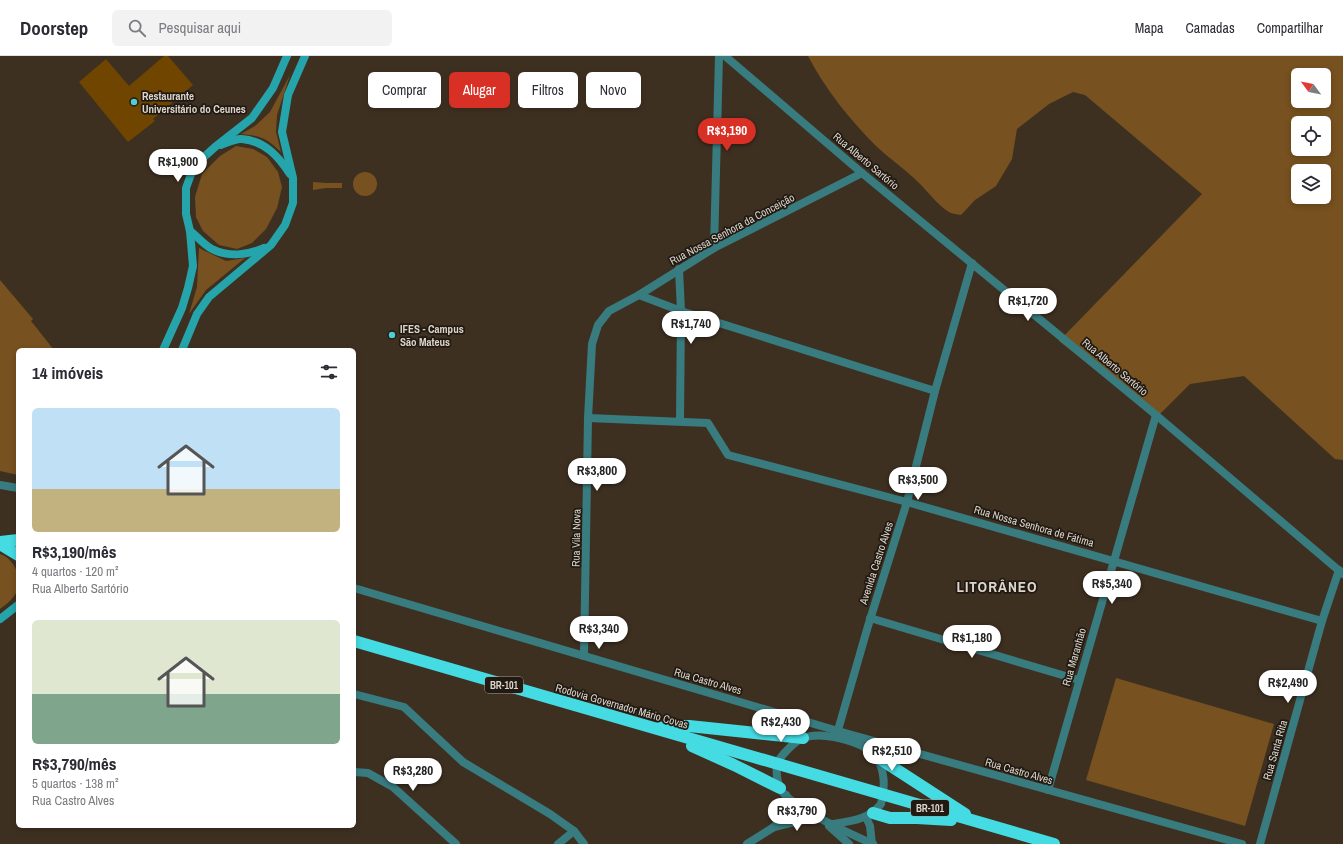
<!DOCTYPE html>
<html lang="pt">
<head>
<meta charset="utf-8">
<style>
	:root { --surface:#fff; --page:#f2f2f3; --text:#2b2b33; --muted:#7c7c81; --line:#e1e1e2; --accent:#d93025 }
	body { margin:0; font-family:"Archivo Narrow",sans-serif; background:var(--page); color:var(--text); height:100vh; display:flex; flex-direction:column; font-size:15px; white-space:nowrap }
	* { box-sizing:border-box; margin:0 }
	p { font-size:13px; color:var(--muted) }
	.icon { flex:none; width:22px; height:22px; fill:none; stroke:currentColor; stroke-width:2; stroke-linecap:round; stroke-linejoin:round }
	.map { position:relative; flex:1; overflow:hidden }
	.panel { position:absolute; left:16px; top:292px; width:340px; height:480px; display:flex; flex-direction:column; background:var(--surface); border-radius:6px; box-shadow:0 2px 6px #0003 }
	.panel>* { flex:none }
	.top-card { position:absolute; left:368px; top:16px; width:380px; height:36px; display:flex; gap:8px }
	.needle { width:26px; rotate:302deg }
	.controls { position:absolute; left:1291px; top:12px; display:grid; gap:8px }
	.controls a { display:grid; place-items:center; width:40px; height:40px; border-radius:6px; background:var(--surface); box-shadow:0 2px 6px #0003; font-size:20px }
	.price { position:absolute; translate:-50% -34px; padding:0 9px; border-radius:14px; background:#fff; color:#222; font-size:13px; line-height:26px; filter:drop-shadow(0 1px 2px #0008) }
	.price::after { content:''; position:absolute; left:50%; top:24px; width:12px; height:9px; margin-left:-6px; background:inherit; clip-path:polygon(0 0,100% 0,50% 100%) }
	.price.selected { background:var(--accent); color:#fff }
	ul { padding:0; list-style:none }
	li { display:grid; align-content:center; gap:8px; height:212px; padding:0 16px }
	li span { display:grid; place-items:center; height:124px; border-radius:6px; color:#555 }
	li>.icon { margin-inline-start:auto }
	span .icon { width:72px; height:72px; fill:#fffc; stroke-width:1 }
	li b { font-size:17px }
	h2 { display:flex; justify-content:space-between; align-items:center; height:48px; padding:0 16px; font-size:17px }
	.chip { padding:0 14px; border-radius:6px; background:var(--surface); box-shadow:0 2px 6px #0003; font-size:14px; line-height:36px }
	.chip.selected { background:var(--accent); color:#fff }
	header { display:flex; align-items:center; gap:24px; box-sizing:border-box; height:56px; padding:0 20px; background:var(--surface); border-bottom:1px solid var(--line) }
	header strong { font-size:19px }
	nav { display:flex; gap:22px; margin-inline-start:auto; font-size:14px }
	.search { width:280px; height:36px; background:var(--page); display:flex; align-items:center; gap:10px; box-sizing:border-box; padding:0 14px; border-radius:6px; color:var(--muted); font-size:15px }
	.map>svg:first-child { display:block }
</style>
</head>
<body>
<header>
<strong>Doorstep</strong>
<div class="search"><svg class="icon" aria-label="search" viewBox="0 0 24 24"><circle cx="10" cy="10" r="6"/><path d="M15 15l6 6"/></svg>Pesquisar aqui</div>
<nav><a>Mapa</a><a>Camadas</a><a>Compartilhar</a></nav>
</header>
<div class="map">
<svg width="1343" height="788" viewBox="0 0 1343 788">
	<rect width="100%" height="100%" fill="#3e3021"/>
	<g fill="#77511f" fill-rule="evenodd">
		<path d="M808 0H1343V404L1335 403 1244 320 1190 328 1156 362 1059 285 1202 138 1085 39 1073 36 1049 48 1017 73 1012 103 996 130 975 144 961 159C957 158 952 158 949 156 936 148 927 134 916 124 903 112 889 102 876 90 850 64 825 33 808 0ZM1298 19H1324V45H1298ZM1298 67H1324V93H1298ZM1298 115H1324V141H1298Z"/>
		<path d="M290 19 277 59 276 76 281 96C266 82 262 80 241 78L255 70 270 56Z"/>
		<path d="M236 90 253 93 267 101 278 116 282 131 277 152 266 173 252 187 237 193 219 189 203 175 196 161 195 141 202 118 220 100Z"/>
		<circle cx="365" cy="128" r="12"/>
		<path d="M313 126 326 127H342V132H326L313 134Z"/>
		<path d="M199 192 226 205 245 202 206 234 189 258 197 231Z"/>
		<path d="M0 224 33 263 31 265 54 294H18V419L0 415Z"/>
		<path d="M0 498C15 502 25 527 14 540 11 545 5 549 0 553Z"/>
		<path d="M1116 622 1274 668 1245 770 1086 724Z"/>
	</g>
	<path fill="#6f4500" d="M164 0H168L193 29 153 63 155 65 128 86 79 26 106 3 129 30Z"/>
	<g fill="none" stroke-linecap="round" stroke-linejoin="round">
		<g stroke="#387c80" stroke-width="8">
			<path d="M725 0 862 117 1156 359 1343 518"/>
			<path d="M714 192 719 0"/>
			<path d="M679 213 681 255 680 365"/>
			<path d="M639 239 681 255 935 335"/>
			<path d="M588 362 708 367 728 399 907 446 1322 565"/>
			<path d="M0 429 18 432"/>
			<path d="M354 532 838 675 1242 788"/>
			<path d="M870 562 1079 624"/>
			<path d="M584 600 588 362 592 288 598 269 609 255 639 239 714 192 862 117"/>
			<path d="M354 638 404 651 463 706 550 758 574 775 584 788"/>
			<path d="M836 681 868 570 907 446 935 335 972 207"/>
			<path d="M354 716 368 717 393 731 456 788"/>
			<path d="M1048 734 1156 359"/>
			<path d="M866 761 870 770 872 788"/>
			<path d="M833 768C852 765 868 764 881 748 885 733 886 712 874 699 861 684 820 675 803 682 795 685 780 700 777 708 776 714 777 726 780 732 789 751 853 779 873 788"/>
			<path d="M829 770 849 788"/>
			<path d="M774 771C784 760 788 755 786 739"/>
			<path d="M558 788 574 775"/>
			<path d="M747 788 774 771 815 761"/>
			<path d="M1260 788 1322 565 1339 514"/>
		</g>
		<g stroke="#25a5ab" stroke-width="8">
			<path d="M221 89C227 87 236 82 242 83 265 85 278 100 290 118"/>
			<path d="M190 175C197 180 204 189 212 193 230 202 247 199 264 192"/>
			<path d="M163 294 182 252 188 232 193 210 190 175 186 158V132L194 110 215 91 252 62 273 32 287 0"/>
			<path d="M182 294 197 258 209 241 271 189 285 169 293 147V122L282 76 288 39 305 0"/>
			<path d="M0 563 18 549"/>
		</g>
		<g stroke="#45dbe3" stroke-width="12">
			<path d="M0 486 18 484"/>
			<path d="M0 488 18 499"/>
			<path d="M354 585 1054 788"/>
			<path d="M659 672 674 670H689L803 682"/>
			<path d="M692 690 734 709 780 732"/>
			<path d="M874 699 965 758"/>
			<path d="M873 757 890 762H917L951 764"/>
		</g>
	</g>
	<g fill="#51ccd3" stroke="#201a13" stroke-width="1.5">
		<circle cx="134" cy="46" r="4"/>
		<circle cx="392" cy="279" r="4"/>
	</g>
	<g text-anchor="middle" stroke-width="3.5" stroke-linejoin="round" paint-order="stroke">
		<g fill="#201a13" stroke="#a49d94" stroke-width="1">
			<rect x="485" y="621" width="38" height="16" rx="3"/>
			<rect x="911" y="744" width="38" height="16" rx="3"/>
		</g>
		<g font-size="10" font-weight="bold" fill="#ddd5cb">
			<text x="504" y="633">BR-101</text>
			<text x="930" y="756">BR-101</text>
		</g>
		<g font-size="11" font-weight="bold" fill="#ddd5cb" stroke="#201a13" text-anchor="start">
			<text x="142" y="44">Restaurante<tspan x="142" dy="13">Universitário do Ceunes</tspan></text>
			<text x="400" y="277">IFES - Campus<tspan x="400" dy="13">São Mateus</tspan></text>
		</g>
		<g font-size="11" fill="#ddd5cb" stroke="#201a13">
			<text transform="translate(866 105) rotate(40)" y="4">Rua Alberto Sartório</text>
			<text transform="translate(732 173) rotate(-28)" y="4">Rua Nossa Senhora da Conceição</text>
			<text transform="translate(1115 311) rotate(40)" y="4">Rua Alberto Sartório</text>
			<text transform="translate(1034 470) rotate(16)" y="4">Rua Nossa Senhora de Fátima</text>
			<text transform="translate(576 482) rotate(-89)" y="4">Rua Vila Nova</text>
			<text transform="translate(876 507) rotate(-72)" y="4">Avenida Castro Alves</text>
			<text transform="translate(1074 601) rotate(-74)" y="4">Rua Maranhão</text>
			<text transform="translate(708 625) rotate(16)" y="4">Rua Castro Alves</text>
			<text transform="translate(622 650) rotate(16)" y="4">Rodovia Governador Mário Covas</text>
			<text transform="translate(1275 694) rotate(-74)" y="4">Rua Santa Rita</text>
			<text transform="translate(1019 715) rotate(16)" y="4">Rua Castro Alves</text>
		</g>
		<g font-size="15" font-weight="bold" letter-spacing="1" fill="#ddd5cb" stroke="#201a13">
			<text x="997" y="536">LITORÂNEO</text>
		</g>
	</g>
</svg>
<div class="controls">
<a><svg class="needle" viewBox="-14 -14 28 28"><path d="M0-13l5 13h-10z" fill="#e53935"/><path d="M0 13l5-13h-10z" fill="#7c7c81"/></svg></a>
<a><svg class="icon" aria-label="locate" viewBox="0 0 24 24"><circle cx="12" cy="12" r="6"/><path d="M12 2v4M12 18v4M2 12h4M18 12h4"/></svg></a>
<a><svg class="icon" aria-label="layers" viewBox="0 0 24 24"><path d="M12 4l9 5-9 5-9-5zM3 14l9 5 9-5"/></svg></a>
</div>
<b class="price selected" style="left:727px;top:96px">R$3,190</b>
<b class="price" style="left:178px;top:127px">R$1,900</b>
<b class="price" style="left:1028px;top:266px">R$1,720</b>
<b class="price" style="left:691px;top:289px">R$1,740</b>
<b class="price" style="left:597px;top:436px">R$3,800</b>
<b class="price" style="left:918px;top:445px">R$3,500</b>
<b class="price" style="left:1112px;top:549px">R$5,340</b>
<b class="price" style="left:599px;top:594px">R$3,340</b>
<b class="price" style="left:972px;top:603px">R$1,180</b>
<b class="price" style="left:1288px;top:648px">R$2,490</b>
<b class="price" style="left:781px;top:687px">R$2,430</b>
<b class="price" style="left:892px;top:716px">R$2,510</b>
<b class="price" style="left:413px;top:736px">R$3,280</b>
<b class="price" style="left:797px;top:776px">R$3,790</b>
<div class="top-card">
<a class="chip">Comprar</a>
<a class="chip selected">Alugar</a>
<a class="chip">Filtros</a>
<a class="chip">Novo</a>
</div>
<section class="panel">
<h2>14 imóveis<svg class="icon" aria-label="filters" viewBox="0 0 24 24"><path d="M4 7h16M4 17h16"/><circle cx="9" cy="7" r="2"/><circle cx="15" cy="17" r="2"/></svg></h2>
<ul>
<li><span style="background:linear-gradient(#bfe0f5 65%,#c2b280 0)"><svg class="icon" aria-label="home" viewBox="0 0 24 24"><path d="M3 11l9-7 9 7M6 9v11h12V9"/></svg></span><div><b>R$3,190/mês</b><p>4 quartos · 120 m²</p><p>Rua Alberto Sartório</p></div></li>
<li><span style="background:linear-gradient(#dfe7d0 60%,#7fa58c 0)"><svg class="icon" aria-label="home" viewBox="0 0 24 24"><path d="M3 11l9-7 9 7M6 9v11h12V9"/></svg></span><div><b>R$3,790/mês</b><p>5 quartos · 138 m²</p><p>Rua Castro Alves</p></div></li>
</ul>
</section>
</div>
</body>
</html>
